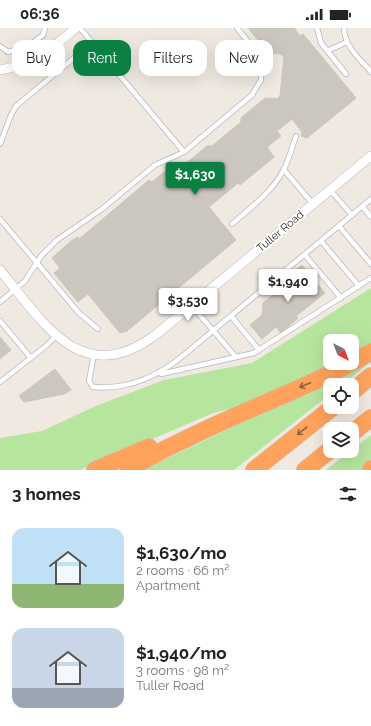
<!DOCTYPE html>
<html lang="en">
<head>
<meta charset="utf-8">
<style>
	:root { --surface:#fff; --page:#f6f6f6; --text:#222; --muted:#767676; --accent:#0b8043 }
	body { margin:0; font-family:Raleway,sans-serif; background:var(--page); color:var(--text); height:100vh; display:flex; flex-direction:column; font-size:15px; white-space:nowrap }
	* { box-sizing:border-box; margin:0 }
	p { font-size:13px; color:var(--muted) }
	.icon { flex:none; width:22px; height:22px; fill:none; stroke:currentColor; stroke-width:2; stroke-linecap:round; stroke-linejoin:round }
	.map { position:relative; height:442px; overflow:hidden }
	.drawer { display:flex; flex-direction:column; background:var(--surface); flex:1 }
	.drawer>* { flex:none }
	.banner { position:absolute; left:12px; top:12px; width:347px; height:36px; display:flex; gap:8px }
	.needle { width:26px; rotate:138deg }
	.fabs { position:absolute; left:323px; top:306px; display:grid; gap:8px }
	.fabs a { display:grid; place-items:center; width:36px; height:36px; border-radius:8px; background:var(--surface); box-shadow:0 4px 16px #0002; font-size:20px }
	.price { position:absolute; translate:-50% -34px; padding:0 9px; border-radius:4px; background:#fff; color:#222; font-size:13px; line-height:26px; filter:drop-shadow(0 1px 2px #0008) }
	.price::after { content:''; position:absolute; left:50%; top:24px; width:12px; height:9px; margin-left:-6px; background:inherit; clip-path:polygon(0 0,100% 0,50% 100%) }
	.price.active { background:var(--accent); color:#fff }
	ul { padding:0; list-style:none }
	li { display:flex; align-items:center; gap:12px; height:100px; padding:0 12px }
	li span { display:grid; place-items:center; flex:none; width:112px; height:80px; border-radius:12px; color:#555 }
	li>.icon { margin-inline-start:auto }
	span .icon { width:48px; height:48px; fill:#fffc; stroke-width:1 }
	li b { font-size:17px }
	h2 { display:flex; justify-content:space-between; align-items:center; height:48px; padding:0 12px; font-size:17px }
	.chip { padding:0 14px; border-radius:12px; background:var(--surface); box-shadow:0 4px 16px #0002; font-size:14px; line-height:36px }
	.chip.active { background:var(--accent); color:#fff }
	.status { display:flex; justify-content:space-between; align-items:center; height:28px; padding:0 20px; background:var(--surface); direction:ltr }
	.status svg { height:11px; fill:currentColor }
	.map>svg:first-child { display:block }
</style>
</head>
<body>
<div class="status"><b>06:36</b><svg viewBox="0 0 49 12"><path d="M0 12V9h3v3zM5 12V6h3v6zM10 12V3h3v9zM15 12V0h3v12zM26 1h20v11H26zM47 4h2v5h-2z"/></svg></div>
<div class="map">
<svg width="371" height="442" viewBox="0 0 371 442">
	<rect width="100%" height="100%" fill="#efe9e1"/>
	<g fill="#b6e59e">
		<path d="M371 260V316L352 327V313H330V335H336L241 378 213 385 80 442H0V410L42 403 96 378 164 352 252 335Z"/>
		<path d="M364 334 367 337 342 357H330V366L234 442H143L268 382Z"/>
		<path d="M371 407V433L363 442H326Z"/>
	</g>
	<g fill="#cbc7bf" stroke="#cbc5ba">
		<path d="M248 0H294L300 8 303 6 356 70 307 110 301 108 302 104 292 91 277 103 281 108 267 119 274 129 240 157 238 155 209 179 236 212 127 303 120 305 88 266 78 274 54 245 60 240 52 230 71 213 78 209 79 211 149 152 152 154 170 139 178 142 207 118H212L241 94V90L265 70 277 71 280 68 284 29 281 26 269 25Z"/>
		<path d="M302 237 325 265 296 288 298 290 281 305 276 299 262 311 250 297 262 287 263 275 281 260 278 257Z"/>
		<path d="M0 309 11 322 0 331Z"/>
		<path d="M55 341 71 362 64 366 24 374 19 368Z"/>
	</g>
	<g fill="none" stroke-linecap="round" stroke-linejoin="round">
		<g stroke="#b4b7c1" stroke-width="6">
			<g id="lane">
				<path d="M80 0 184 124"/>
				<path d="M317 0 321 15 346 46"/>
				<path d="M344 0C344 18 360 31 371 44"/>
				<path d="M29 17 37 29"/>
				<path d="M0 18 8 24 27 19 43 7 45 0"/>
				<path d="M327 23 347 14"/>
				<path d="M0 116 11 87 16 78 92 15"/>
				<path d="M284 142 313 176"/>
				<path d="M330 162 352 187"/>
				<path d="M363 179 371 189"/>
				<path d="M0 191 79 285 98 301"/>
				<path d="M232 196C250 180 272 164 283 143 289 132 292 119 296 108"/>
				<path d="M339 198 371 236"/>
				<path d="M321 213 359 258"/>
				<path d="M305 227 341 270"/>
				<path d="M0 274 25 253 41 228 57 212 102 181 155 137 184 124 252 67 261 52V34L256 23 237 0"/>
				<path d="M191 277 236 329"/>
				<path d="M231 288 259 322"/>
				<path d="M0 293 31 330"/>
				<path d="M94 326 89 353 93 359C128 362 159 348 185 326L371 171"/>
				<path d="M161 346 254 325 371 250"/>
				<path d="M0 354 46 318 56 308"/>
			</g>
		</g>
		<g stroke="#b4b7c1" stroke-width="10">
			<g id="street">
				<path d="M0 42C35 36 49 22 76 0"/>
				<path d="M0 242C44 296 83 363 158 305L371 128"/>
			</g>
		</g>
		<g stroke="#c9c9c9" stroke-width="18">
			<g id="highway">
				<path d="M352 364 371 348"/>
				<path d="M352 405 371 390"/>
				<path d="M95 442 149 419"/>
				<path d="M129 442C147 429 167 420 188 410 248 380 313 358 371 324"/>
				<path d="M254 442 333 379"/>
				<path d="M305 442 330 422"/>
				<path d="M371 442V441"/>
			</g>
		</g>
		<use href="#lane" stroke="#fff" stroke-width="4.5"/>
		<use href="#street" stroke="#fff" stroke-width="9"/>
		<use href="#highway" stroke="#ffa35c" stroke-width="17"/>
	</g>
	<defs><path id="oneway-shaft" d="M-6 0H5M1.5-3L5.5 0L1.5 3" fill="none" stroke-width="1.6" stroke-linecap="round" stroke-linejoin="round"/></defs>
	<g stroke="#8c6343">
		<use href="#oneway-shaft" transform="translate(305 357) rotate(157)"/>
		<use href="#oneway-shaft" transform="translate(302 403) rotate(141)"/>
	</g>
	<g text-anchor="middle" stroke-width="4" stroke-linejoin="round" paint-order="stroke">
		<g font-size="11" fill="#2e2e2e" stroke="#fff">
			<text transform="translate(280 203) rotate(-40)" y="4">Tuller Road</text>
		</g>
	</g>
</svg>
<div class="fabs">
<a><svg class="needle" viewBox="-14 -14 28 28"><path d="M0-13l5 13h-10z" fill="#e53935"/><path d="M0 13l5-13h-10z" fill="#767676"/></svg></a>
<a><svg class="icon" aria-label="locate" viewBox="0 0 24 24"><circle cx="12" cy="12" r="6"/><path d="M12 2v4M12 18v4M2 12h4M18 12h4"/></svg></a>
<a><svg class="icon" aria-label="layers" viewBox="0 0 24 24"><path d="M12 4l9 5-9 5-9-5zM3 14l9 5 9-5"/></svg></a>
</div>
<b class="price active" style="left:195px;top:168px">$1,630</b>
<b class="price" style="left:288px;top:275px">$1,940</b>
<b class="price" style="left:188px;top:294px">$3,530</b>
<div class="banner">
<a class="chip">Buy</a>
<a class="chip active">Rent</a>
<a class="chip">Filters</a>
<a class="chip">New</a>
</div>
</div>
<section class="drawer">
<h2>3 homes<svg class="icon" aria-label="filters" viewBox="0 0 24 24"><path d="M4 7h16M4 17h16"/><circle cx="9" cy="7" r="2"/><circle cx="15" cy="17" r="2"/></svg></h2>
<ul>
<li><span style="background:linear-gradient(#bfe0f5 70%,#8fb573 0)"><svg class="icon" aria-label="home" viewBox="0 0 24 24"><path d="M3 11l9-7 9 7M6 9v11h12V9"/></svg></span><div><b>$1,630/mo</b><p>2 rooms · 66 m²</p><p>Apartment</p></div></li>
<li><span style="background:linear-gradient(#c9d6e8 75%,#9aa5b1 0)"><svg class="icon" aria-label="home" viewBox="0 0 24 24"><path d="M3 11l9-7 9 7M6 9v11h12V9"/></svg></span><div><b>$1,940/mo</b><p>3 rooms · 98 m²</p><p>Tuller Road</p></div></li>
</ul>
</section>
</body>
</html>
